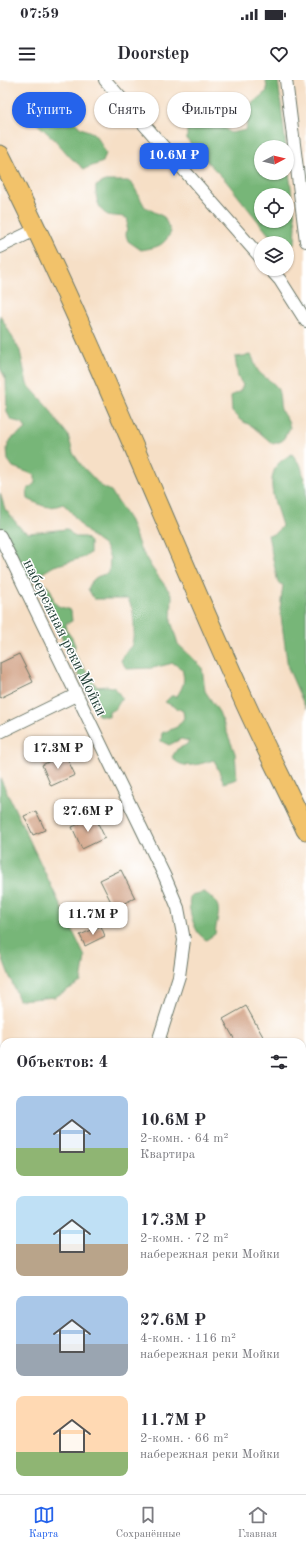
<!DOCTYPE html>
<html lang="ru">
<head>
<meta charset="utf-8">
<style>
	:root { --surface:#fff; --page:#f2f2f3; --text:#2b2b33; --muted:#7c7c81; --line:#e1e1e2; --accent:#2563eb }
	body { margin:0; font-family:"Old Standard TT",serif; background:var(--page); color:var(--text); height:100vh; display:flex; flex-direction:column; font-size:15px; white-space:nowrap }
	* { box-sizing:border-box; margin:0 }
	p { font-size:13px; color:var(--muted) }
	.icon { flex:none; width:22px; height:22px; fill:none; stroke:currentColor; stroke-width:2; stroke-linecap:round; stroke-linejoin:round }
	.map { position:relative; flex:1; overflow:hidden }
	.details { position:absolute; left:0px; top:958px; width:306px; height:456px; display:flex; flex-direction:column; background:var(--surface); border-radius:12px 12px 0 0; box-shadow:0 1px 3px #0004 }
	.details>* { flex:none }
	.guide { position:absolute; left:12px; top:12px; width:282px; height:36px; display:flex; gap:8px }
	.needle { width:26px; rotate:83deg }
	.controls { position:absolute; left:254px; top:60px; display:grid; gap:8px }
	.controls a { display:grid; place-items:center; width:40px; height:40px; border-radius:50%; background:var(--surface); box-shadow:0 1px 3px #0004; font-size:20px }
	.price { position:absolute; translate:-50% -34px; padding:0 9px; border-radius:8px; background:#fff; color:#222; font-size:13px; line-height:26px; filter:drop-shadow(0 1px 2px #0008) }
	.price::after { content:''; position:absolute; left:50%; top:24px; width:12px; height:9px; margin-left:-6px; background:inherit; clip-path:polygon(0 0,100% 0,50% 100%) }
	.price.selected { background:var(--accent); color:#fff }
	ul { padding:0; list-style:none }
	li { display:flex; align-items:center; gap:12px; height:100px; padding:0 16px }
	li span { display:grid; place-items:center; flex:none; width:112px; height:80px; border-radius:8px; color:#555 }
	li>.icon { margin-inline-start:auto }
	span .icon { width:48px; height:48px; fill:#fffc; stroke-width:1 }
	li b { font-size:17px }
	h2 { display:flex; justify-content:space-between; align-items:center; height:48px; padding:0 16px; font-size:17px }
	.pill { padding:0 14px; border-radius:18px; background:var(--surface); box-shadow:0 1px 3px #0004; font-size:14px; line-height:36px }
	.pill.selected { background:var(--accent); color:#fff }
	.status { display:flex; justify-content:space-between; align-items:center; height:28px; padding:0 20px; background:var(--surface); direction:ltr }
	.status svg { height:11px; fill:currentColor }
	header { display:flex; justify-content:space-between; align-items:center; height:52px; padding:0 16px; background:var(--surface); font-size:18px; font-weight:800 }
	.dock { display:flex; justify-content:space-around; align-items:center; height:56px; border-top:1px solid var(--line); background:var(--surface); font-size:11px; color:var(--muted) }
	.dock a { display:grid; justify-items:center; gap:2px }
	.dock .selected { color:var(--accent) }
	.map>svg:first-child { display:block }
</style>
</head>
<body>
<div class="status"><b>07:59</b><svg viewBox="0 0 49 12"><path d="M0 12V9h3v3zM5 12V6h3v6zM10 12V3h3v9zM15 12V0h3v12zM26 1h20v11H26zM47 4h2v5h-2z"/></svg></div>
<header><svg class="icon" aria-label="menu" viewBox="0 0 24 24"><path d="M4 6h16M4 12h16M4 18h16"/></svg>Doorstep<svg class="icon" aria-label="heart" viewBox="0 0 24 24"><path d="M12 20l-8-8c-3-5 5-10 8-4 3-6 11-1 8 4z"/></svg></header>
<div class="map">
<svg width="306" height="1414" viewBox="0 0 306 1414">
	<rect width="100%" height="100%" fill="#fff"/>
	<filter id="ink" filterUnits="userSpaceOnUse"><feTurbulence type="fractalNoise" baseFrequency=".025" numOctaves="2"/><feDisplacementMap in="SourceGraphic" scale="8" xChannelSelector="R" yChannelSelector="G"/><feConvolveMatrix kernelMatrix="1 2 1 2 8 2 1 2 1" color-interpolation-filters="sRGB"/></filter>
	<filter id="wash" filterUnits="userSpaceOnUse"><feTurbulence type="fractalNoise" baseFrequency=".012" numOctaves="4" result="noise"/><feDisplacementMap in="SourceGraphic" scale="16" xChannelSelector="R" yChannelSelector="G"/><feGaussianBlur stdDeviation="0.9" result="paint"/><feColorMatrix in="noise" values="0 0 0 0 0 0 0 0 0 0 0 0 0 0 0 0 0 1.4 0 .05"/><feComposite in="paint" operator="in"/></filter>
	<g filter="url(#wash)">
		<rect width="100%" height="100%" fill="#f6dfc6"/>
		<g fill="#77b678" stroke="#4b7a56" fill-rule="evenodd">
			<path d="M266 0H278L286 67H261V93H287V77L296 146 295 164 287 165V163H281L269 155 226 101 195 69 187 59V49L197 39 208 31 230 53 246 50 250 25 267 11ZM261 115H287V141H261Z"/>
			<path d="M27 12 44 17 63 38 71 39 81 48 93 53 99 60 106 73 103 82 84 89 71 78 55 60 22 30 21 22Z"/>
			<path d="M105 101H128L133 105 145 127 164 137 171 152C163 167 157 167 141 170L128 161 126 155 128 139C121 135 115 137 108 135 98 131 95 115 96 106Z"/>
			<path d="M0 235 20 271 27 304 49 328 57 341 68 355 73 373 82 386 101 406 111 411 130 441 140 468 152 488 172 515 171 541 178 564 202 587 205 611 219 632 235 673 237 699 224 703 214 680C199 684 182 691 172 677L177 669 186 665 189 661 181 659 169 665 161 661 162 653 177 647 184 638 183 631 165 622 171 616H177C184 606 185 600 182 589L173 583 153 588 127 589 121 581 125 573 132 565 134 552V542L132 528 128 519H94L88 509C94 496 96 497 109 493L110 478 105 466C96 461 87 452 80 444 74 437 72 431 63 424 47 430 43 426 28 419L27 410 35 403V395L13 387 8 380 7 368 11 359 26 349 23 343 11 340 7 332 6 299 1 290 0 284Z"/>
			<path d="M251 275C254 279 254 284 257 289 261 296 269 299 275 305 282 313 278 323 282 332 286 339 288 339 290 348L282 361 273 364 252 346 240 340 232 332 231 316 240 311 243 305 238 297 235 277Z"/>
			<path d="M292 374 301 386 306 407V629L288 588 280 529 283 505 278 503 268 455 274 454 282 446C277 427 265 404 277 385 281 380 287 377 292 374Z"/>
			<path d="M0 413 5 429 22 450 29 453 67 449 75 457H85L90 462V473L85 477 54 486 34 498 24 497 0 447Z"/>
			<path d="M45 504C56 513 50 517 56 524 59 528 66 527 71 531L72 541 66 544V550L72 558 75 565 74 573 97 607 107 606 115 608 122 618 116 628 109 632V637L98 635C81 601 65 566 50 531 46 523 39 515 40 506Z"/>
			<path d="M0 698 85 877 81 902 55 917 19 920 0 872Z"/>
			<path d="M204 812C226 826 217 834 215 854L206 860C204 858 201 856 199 854 193 846 186 823 191 815Z"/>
			<path d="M4 1165V1256L0 1252V1167Z"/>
			<path d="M4 1302V1410H185L181 1414H0V1303Z"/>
		</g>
		<path fill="#6daee1" stroke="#46768a" d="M306 1016V1060L302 1065V1023Z"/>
		<g id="blocks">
			<g fill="#cf9c7e">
				<path d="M19 574 33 602 0 618V583Z"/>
				<path d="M65 674 75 695 51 706 42 685Z"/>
				<path d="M36 731 45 750 33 755 24 736Z"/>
				<path d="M95 737 105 758 82 769 72 747Z"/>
				<path d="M121 790 135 818 114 828 100 800Z"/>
				<path d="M101 846 105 856 85 866 80 855Z"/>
				<path d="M246 926 266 962H236L223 939Z"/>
			</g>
		</g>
	</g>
	<g filter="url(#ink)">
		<use href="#blocks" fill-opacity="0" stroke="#6a7667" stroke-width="1"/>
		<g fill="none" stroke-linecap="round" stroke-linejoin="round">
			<g stroke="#6a7667" stroke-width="14">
				<g id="street">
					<path d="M105 0 261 178"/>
					<path d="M286 0 306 161"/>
					<path d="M0 167 37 149"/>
					<path d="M270 189 280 200 306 241"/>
					<path d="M0 456 165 797 178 828 184 860 179 896 158 962"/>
					<path d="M0 652 76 615"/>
					<path d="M0 1145 4 1143"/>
				</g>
			</g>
			<g stroke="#6a7667" stroke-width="21">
				<path id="primary" d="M0 75C89 251 161 436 242 616 262 661 285 705 306 750"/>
			</g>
			<use href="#street" stroke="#fff" stroke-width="12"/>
			<use href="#primary" stroke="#f2c26a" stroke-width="19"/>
		</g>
	</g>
	<g text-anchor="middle" stroke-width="3" stroke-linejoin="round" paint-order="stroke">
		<g font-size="16" fill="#1f3d34" stroke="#fff">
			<text transform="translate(66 557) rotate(64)" y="6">набережная реки Мойки</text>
		</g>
	</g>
</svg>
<div class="controls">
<a><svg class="needle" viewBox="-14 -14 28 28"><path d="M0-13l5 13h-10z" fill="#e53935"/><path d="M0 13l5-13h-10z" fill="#7c7c81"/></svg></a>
<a><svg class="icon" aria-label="locate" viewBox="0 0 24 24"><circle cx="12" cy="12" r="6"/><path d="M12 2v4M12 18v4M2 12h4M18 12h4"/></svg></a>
<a><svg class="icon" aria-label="layers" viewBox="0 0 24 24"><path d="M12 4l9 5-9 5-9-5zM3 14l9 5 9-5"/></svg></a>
</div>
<b class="price selected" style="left:174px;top:97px">10.6M ₽</b>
<b class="price" style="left:58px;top:690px">17.3M ₽</b>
<b class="price" style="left:88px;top:753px">27.6M ₽</b>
<b class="price" style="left:93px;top:856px">11.7M ₽</b>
<div class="guide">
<a class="pill selected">Купить</a>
<a class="pill">Снять</a>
<a class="pill">Фильтры</a>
</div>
<section class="details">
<h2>Объектов: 4<svg class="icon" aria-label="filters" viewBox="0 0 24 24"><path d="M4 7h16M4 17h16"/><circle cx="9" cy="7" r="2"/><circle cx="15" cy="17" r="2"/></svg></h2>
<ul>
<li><span style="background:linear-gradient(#a9c7e8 65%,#8fb573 0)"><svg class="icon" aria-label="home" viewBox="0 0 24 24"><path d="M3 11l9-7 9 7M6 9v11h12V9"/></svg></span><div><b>10.6M ₽</b><p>2-комн. · 64 m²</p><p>Квартира</p></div></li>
<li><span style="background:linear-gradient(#bfe0f5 60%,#b9a48a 0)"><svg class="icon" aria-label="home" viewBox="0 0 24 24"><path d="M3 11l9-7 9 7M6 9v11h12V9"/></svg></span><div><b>17.3M ₽</b><p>2-комн. · 72 m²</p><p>набережная реки Мойки</p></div></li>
<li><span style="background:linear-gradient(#a9c7e8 60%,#9aa5b1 0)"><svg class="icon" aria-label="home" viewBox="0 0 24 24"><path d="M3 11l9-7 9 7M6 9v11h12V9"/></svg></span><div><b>27.6M ₽</b><p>4-комн. · 116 m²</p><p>набережная реки Мойки</p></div></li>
<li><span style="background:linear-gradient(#ffd9b3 70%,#8fb573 0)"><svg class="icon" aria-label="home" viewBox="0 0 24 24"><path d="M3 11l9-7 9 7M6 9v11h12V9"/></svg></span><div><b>11.7M ₽</b><p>2-комн. · 66 m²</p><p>набережная реки Мойки</p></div></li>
</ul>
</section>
</div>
<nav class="dock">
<a class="selected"><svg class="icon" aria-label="map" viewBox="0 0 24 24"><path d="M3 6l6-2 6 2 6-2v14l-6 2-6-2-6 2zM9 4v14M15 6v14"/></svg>Карта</a>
<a><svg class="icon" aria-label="saved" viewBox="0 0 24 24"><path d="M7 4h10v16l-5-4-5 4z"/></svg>Сохранённые</a>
<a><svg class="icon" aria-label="home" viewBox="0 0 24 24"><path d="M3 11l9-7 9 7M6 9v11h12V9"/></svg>Главная</a>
</nav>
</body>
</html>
